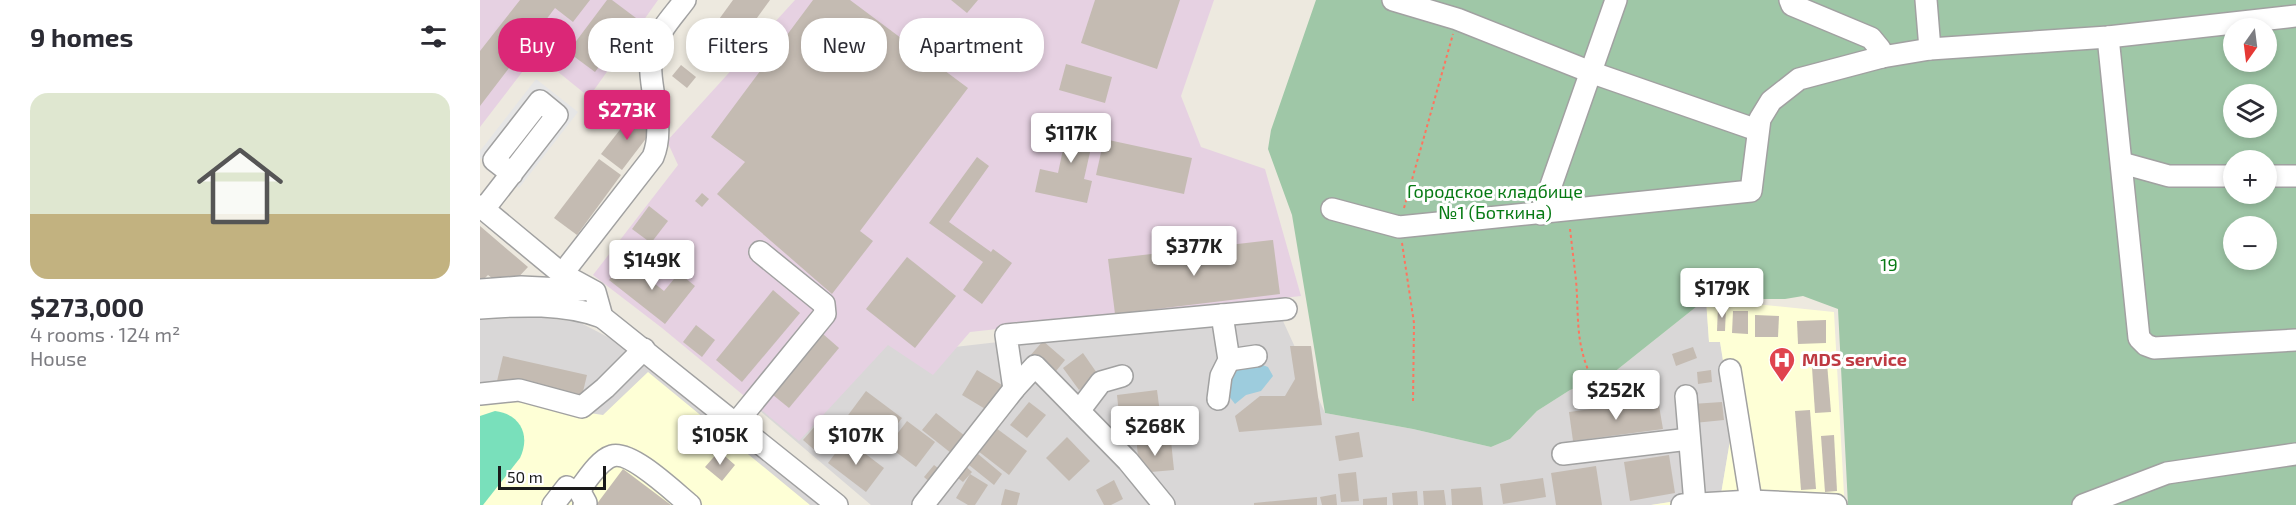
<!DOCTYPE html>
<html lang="en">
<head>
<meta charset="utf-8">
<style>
	:root { --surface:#fff; --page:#f2f2f3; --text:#2b2b33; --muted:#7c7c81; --accent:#db2777 }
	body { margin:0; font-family:"Exo 2",sans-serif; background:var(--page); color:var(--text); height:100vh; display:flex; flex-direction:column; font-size:22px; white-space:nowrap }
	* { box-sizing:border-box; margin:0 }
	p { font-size:20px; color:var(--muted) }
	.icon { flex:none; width:33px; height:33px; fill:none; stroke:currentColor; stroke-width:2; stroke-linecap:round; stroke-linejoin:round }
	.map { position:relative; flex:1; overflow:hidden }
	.panel { display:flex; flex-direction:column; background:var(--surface); width:480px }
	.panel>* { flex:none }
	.banner { position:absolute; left:18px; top:18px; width:570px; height:54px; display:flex; gap:12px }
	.needle { width:39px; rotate:194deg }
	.buttons { position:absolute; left:1743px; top:18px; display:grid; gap:12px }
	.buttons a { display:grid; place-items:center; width:54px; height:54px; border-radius:50%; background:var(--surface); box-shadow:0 3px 9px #0003; font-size:30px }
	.scale { position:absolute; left:18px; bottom:15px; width:108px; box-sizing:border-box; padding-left:6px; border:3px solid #1a1a1a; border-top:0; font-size:16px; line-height:21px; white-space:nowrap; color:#1a1a1a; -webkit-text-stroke:4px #fff; paint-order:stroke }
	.price { position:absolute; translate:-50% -51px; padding:0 14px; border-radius:6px; background:#fff; color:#222; font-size:20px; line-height:39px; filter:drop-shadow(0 2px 3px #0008) }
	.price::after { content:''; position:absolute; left:50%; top:36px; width:18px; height:14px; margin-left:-9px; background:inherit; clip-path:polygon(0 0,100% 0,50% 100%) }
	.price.on { background:var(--accent); color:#fff }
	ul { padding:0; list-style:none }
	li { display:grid; align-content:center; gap:12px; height:318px; padding:0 30px }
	li span { display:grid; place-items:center; height:186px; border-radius:18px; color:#555 }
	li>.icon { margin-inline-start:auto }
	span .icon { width:108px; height:108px; fill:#fffc; stroke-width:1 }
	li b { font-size:26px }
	h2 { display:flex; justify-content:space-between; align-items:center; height:72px; padding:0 30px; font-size:26px }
	.pill { padding:0 21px; border-radius:24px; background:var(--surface); box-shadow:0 3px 9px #0003; font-size:21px; line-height:54px }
	.pill.on { background:var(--accent); color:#fff }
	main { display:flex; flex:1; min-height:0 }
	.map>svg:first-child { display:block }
</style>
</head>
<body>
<main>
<section class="panel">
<h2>9 homes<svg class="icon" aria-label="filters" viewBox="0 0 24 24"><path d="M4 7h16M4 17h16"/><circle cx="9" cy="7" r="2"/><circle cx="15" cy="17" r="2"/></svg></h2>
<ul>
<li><span style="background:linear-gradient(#dfe7d0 65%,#c2b280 0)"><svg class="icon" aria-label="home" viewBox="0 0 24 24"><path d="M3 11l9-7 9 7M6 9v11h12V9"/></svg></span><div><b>$273,000</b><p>4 rooms · 124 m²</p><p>House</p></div></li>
</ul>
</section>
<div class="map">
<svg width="1816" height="505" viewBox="0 0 1816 505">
	<rect width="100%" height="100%" fill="#ede9df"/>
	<g fill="#d9d7d7">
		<path d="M1226 299 1229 342 1240 341 1253 423 1241 494 1171 505H391L279 410 363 307 431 352 798 310 845 413 933 429 1011 447 1030 439 1057 411 1090 390 1128 377Z"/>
		<path d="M56 317 99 322 168 358 343 505H0V320Z"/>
	</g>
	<g fill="#e6d1e2">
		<path d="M0 0H178L109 97 56 54 0 127Z"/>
		<path d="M315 0H734L701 96 721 147 785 169 821 296 490 332 453 375 408 345 319 441 182 328 113 275 198 165 187 141Z"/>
	</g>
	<g fill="#feffd6">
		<path d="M1226 299 1354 312 1364 495 1362 505H1171L1241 494 1253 423 1240 342H1229Z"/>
		<path d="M168 372 330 505H0V405L9 398 123 415Z"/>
	</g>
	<path fill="#9fc7a7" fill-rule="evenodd" d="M836 0H1816V505H1368L1358 309 1323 296 1305 299H1226L1128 377 1090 390 1057 411 1030 439 1011 447 933 429 845 413 812 215 788 149 791 130ZM1754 28H1786V62H1754ZM1754 94H1786V128H1754ZM1754 160H1786V194H1754ZM1754 226H1786V260H1754Z"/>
	<path fill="#79e0bb" d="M15 411C40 414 51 435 40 458L3 505H0V416Z"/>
	<path fill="#e6e6e6" d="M56 79 98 112 39 188 0 158V151Z"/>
	<path fill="#9dccdd" d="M777 363 788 367 793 376 781 391 766 395 755 404 748 395V375L760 365Z"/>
	<g fill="#c4bbb2">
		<path d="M40 0H110L93 22 75 8 0 106V51Z"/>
		<path d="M127 0H132L156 18 115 72 88 52Z"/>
		<path d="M253 0H290L261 40 237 22Z"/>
		<path d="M333 0H370L488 88 380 231 393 241 352 294 237 194 265 162 231 137Z"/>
		<path d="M471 0H498L487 13Z"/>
		<path d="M615 0H700L677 69 601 43Z"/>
		<path d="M225 30 244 45 231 60 213 45Z"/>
		<path d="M586 64 632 77 625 103 579 90Z"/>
		<path d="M201 65 216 77 207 88 192 76Z"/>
		<path d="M153 113 174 128 142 170 121 154Z"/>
		<path d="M590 116 617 121 604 179 612 181 607 203 555 192 560 169 578 173Z"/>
		<path d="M624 139 712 158 704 194 616 175Z"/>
		<path d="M497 157 509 166 469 222 511 252 513 249 532 263 502 304 483 290 503 262 449 223Z"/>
		<path d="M119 159 141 175 97 235 74 218Z"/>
		<path d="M222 193 229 199 222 207 215 201Z"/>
		<path d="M169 206 188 221 171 243 152 229Z"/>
		<path d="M0 226 48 267 31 285 21 277 17 282 8 275 0 283Z"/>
		<path d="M793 240 800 294 635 314 628 259Z"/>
		<path d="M427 257 476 296 435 348 386 309Z"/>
		<path d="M145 260 184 291 199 273 215 286 185 324 129 280Z"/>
		<path d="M293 290 320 313 262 382 236 360Z"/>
		<path d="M1238 307H1246L1245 331H1237Z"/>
		<path d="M1253 311H1268V334L1252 333Z"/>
		<path d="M1275 315 1299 316 1298 337H1275Z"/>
		<path d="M1346 320V343L1318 344 1317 321Z"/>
		<path d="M216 325 235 340 222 357 203 342Z"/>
		<path d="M343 334 359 348 309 408 293 395Z"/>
		<path d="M563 341 585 360 572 376 549 357Z"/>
		<path d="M810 346H831L842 425 759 432 755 416 780 396H805L815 379Z"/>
		<path d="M1213 347 1217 358 1196 366 1192 354Z"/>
		<path d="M1346 351 1351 412 1335 413 1331 352Z"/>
		<path d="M603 353 619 376 599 390 583 368Z"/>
		<path d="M23 356 107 375 101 400 17 381Z"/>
		<path d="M497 370 522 385 507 410 482 395Z"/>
		<path d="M1231 370 1232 382 1218 384 1217 372Z"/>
		<path d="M677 390 682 428 641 433 637 395Z"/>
		<path d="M386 391 422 418 395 453 360 426Z"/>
		<path d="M1178 400 1183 429 1093 441 1089 412Z"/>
		<path d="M549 402 566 415 547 438 530 425Z"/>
		<path d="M1242 402 1244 420 1214 423 1212 404Z"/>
		<path d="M1330 410 1336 489 1321 490 1315 411Z"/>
		<path d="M456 413 485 436 471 453 442 430Z"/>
		<path d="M344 416 359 428 338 453 323 440Z"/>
		<path d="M427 421 455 442 436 467 408 446Z"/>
		<path d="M516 428 547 451 529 475 498 451Z"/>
		<path d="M879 432 883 457 859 461 855 436Z"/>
		<path d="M1354 435 1357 491 1345 492 1341 436Z"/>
		<path d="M587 437 610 461 589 481 566 458Z"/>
		<path d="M366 439 404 468 386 492 348 463Z"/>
		<path d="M691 441 694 470 659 473 657 445Z"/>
		<path d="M239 451 255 465 242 481 225 467Z"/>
		<path d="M498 454 522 474 514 485 489 465Z"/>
		<path d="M1189 455 1195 493 1150 501 1144 462Z"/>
		<path d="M482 463 492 472 483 482 473 474Z"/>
		<path d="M454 465 463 472 453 485 444 477Z"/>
		<path d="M1116 466 1122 505H1076L1071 473Z"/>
		<path d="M143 469 191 505H116Z"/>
		<path d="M876 472 879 501 861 502 858 474Z"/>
		<path d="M490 474 508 485 495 505H488L476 498Z"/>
		<path d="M1063 478 1066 497 1023 504 1020 484Z"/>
		<path d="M634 480 643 499 631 505H624L616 490Z"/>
		<path d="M1001 487 1003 505H972L971 489Z"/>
		<path d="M525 489 540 493 537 505H521Z"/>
		<path d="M964 490 966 505H944L943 491Z"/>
		<path d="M937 491 938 505H913L912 493Z"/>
		<path d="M856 494 857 505H842L840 497Z"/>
		<path d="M837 497V505H774V503Z"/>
		<path d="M907 497V505H883V499Z"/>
	</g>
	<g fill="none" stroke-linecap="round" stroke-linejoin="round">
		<g stroke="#a1a1a1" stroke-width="24">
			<g id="minor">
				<path d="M913 0 977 19 1113 73 1277 130"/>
				<path d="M1310 0 1312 5 1391 38 1400 49 1402 57"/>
				<path d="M1446 0 1450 49"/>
				<path d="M1628 37 1659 338 1666 345 1674 348 1816 340"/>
				<path d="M1642 163 1689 176H1754"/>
				<path d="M1786 176H1816"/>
				<path d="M0 206 82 274 115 292 122 317 357 505"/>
				<path d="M4 209 77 115 60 101 14 160 32 174"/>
				<path d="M852 209 919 227 1271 191 1280 119 1291 101 1319 79 1402 57 1450 49 1628 37 1816 16"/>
				<path d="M1061 214 1136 0"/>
				<path d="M82 274 173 157C188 121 162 80 174 46 180 29 194 15 205 0"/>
				<path d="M0 290 41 287 103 290"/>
				<path d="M0 308C41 305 83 303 122 317"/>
				<path d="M749 360 776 356"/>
				<path d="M1250 370 1271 501"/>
				<path d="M534 389 526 335 806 309"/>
				<path d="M0 394 39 390 102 407 125 388 164 349"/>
				<path d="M1206 396 1215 504"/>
				<path d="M738 399 741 376 749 360 742 315"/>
				<path d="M599 411 621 382 642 376"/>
				<path d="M261 417 345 314 344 304 280 252"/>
				<path d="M1083 454 1209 439"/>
				<path d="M73 505 87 487"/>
				<path d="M104 505 106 503 99 490C107 480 119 460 132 456 151 450 195 493 210 505"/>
				<path d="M443 505 534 389 555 366 648 461 684 505"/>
				<path d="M1202 505 1271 501 1356 505"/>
				<path d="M1603 505 1687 473 1816 454"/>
			</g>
		</g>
		<g stroke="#ff745e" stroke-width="2" stroke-dasharray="3 3" stroke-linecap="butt">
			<path d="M924 208 973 34"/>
			<path d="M1090 229C1092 246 1094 263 1096 280 1099 318 1095 341 1111 377"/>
			<path d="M922 243 934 323 933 403"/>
		</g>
		<use href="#minor" stroke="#fff" stroke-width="21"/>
	</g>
	<defs>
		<g id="hospital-pin" transform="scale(1.35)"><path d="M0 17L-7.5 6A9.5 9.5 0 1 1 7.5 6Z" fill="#e0444e" stroke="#fff"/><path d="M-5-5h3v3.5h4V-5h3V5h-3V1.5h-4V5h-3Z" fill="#fff"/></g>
	</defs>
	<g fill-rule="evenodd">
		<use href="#hospital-pin" x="1302" y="360"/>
	</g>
	<g text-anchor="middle" stroke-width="6" stroke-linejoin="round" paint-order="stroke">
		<g font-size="18" fill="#077a14" stroke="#fff">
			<text x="1015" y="198">Городское кладбище<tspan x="1015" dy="21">№1 (Боткина)</tspan></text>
			<text x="1409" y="271">19</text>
		</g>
		<g font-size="18" font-weight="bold" fill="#be3a42" stroke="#fff" text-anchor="start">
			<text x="1322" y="366">MDS service</text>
		</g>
	</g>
</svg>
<div class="buttons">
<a><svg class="needle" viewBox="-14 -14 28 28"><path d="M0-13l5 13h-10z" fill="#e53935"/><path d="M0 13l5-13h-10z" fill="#7c7c81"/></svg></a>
<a><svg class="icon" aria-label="layers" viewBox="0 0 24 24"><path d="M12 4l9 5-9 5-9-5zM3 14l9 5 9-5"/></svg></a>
<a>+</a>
<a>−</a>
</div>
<div class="scale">50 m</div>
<b class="price on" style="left:147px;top:141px">$273K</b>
<b class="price" style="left:591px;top:164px">$117K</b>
<b class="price" style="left:714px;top:277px">$377K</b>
<b class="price" style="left:172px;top:291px">$149K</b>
<b class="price" style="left:1242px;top:319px">$179K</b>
<b class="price" style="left:1136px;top:421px">$252K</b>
<b class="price" style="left:675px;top:457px">$268K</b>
<b class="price" style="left:240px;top:466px">$105K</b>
<b class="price" style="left:376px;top:466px">$107K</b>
<div class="banner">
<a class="pill on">Buy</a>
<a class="pill">Rent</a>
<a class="pill">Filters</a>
<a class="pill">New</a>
<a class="pill">Apartment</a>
</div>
</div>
</main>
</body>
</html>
